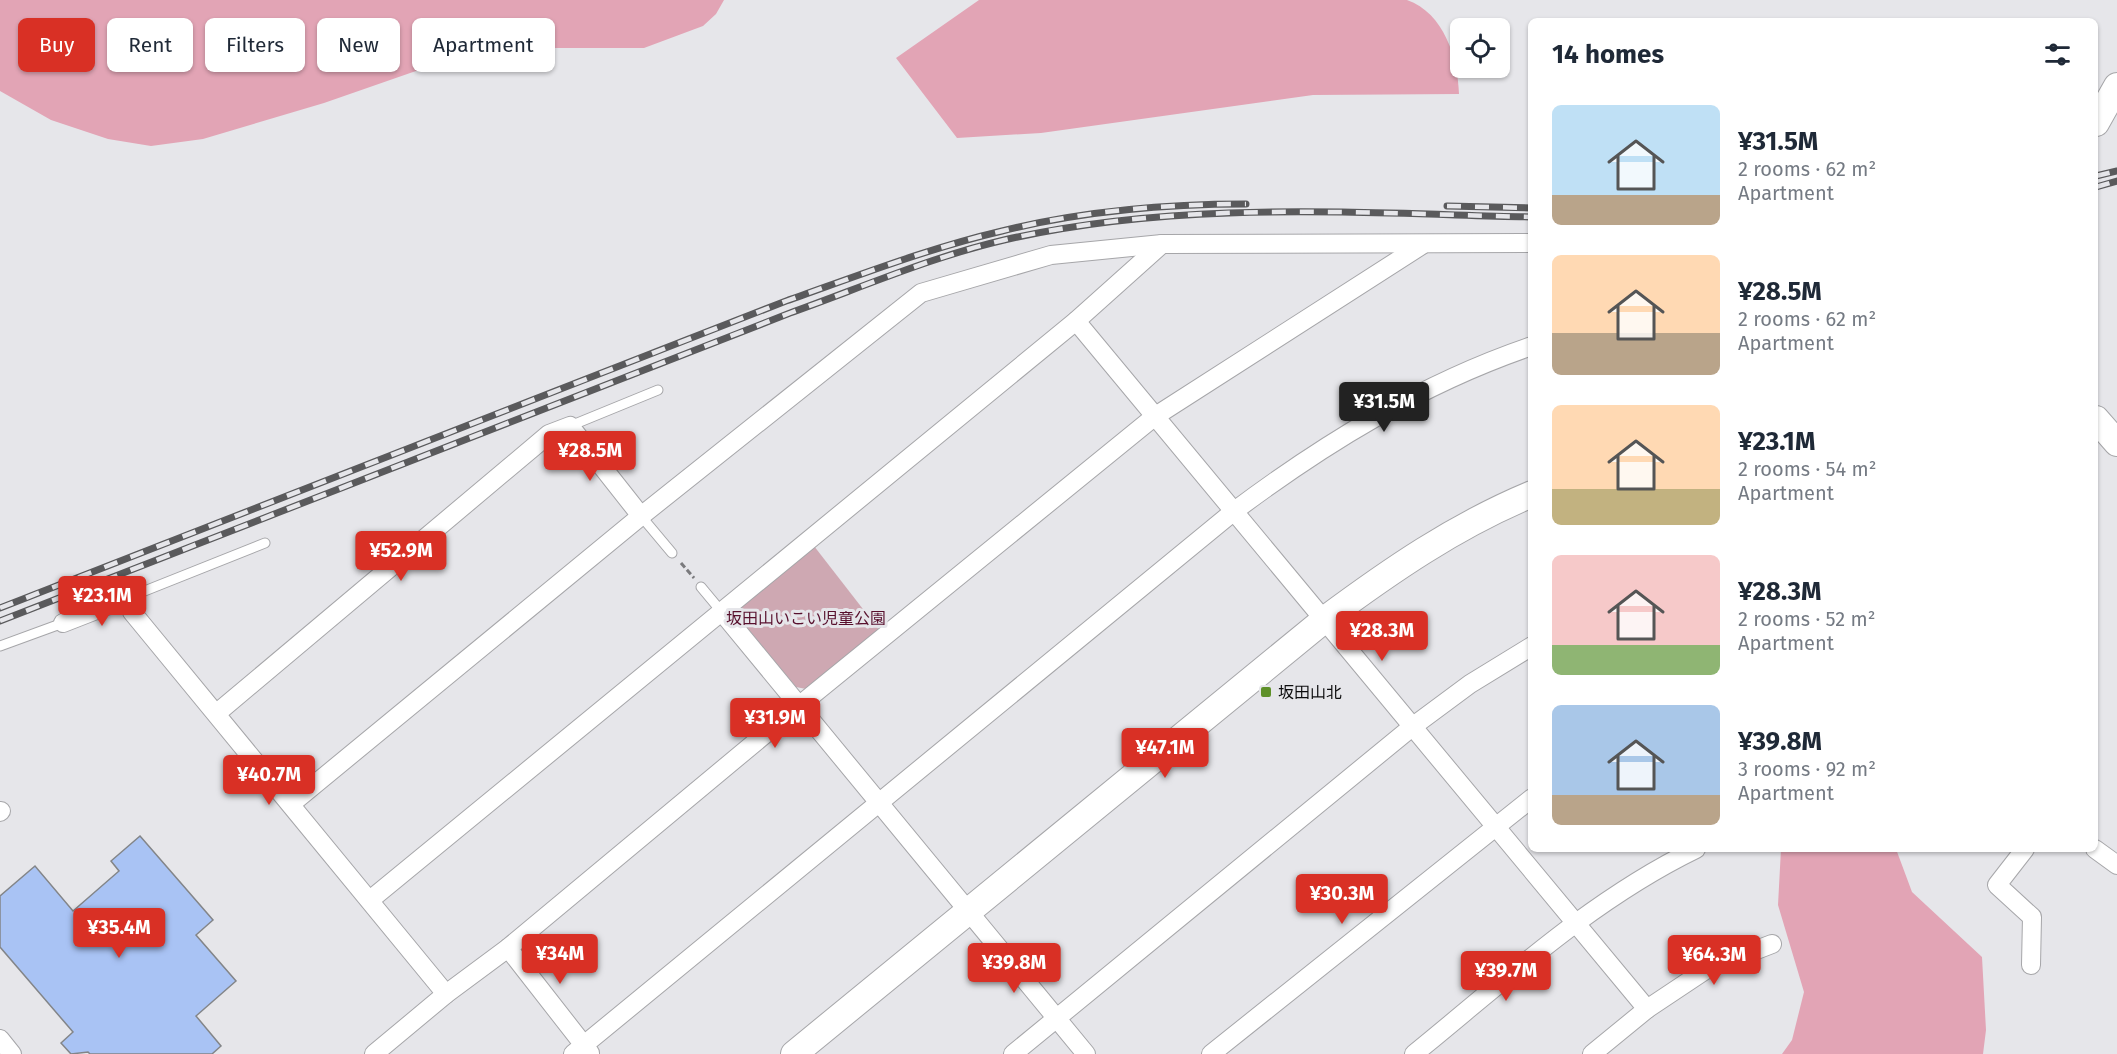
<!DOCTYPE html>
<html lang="en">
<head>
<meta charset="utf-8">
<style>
	:root { --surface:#fff; --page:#f6f6f7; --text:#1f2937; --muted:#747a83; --accent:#d93025 }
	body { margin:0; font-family:"Fira Sans","Noto Sans JP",sans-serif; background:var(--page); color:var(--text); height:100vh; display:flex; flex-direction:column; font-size:22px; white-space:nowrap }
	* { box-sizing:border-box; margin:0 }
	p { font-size:20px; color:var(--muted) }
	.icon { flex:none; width:33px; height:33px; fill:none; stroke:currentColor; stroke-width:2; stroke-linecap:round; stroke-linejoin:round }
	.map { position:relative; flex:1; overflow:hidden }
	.panel { position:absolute; left:1528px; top:18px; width:570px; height:834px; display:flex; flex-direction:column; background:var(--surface); border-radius:9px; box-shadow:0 2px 4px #0004 }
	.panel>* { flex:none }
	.banner { position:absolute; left:18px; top:18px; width:570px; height:54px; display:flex; gap:12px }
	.tools { position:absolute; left:1450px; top:18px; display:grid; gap:12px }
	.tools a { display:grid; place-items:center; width:60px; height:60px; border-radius:9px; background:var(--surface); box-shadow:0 2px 4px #0004; font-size:30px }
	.price { position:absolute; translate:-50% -51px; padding:0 14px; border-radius:6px; background:var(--accent); color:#fff; font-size:20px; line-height:39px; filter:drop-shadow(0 2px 3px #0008) }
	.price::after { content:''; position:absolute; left:50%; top:36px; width:18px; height:14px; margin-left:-9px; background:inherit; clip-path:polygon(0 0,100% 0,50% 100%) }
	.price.on { background:#222; color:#fff }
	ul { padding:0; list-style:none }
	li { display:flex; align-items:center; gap:18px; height:150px; padding:0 24px }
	li span { display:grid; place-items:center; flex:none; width:168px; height:120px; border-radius:9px; color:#555 }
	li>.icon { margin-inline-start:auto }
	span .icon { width:72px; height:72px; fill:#fffc; stroke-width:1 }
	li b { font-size:26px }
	h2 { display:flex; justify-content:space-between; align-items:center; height:72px; padding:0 24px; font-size:26px }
	.pill { padding:0 21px; border-radius:9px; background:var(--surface); box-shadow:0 2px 4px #0004; font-size:21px; line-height:54px }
	.pill.on { background:var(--accent); color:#fff }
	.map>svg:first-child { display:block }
</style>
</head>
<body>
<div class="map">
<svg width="2117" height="1054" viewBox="0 0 2117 1054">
	<rect width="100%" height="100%" fill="#e6e6ea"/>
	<path fill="#cea8b2" d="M814 546 880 631 806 689 796 687 743 623 738 609Z"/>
	<g fill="#e2a4b5">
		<path d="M0 0H724L716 14 703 26 644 48H482L324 103 203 139 151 146 108 139 51 120 0 91Z"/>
		<path d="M979 0H1407C1444 13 1458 58 1459 94L1313 95 1041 133 957 138 896 58Z"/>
		<path d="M1781 849H1896L1912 892 1982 957 1986 1030 1983 1054H1782L1792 1040 1804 992 1778 905Z"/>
	</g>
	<path fill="#a9c3f4" stroke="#838588" stroke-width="1.5" d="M140 836 213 920 196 935 236 981 196 1016 221 1046 212 1054H90L88 1052 71 1054 61 1043 73 1032 0 947V896L35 866 73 911 119 871 111 861Z"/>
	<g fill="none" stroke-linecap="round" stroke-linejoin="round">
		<g stroke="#a6a6a9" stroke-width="11">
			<g id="lane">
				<path d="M570 426 658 390"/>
				<path d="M641 516 672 553"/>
				<path d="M701 587 721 611"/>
				<path d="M127 598 265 543"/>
				<path d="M0 646 63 623"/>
			</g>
		</g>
		<g stroke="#a6a6a9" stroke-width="20">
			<g id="street">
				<path d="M1076 321 1647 1009"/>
				<path d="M721 611 1086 1054"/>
				<path d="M63 623 127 598 132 612 446 994"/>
				<path d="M217 713 549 434 570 426 641 516"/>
				<path d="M291 804 641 516 921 293 1051 255 1162 244 1532 243"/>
				<path d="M0 812 1 811"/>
				<path d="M2025 849 1997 885 2032 917 2031 965"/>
				<path d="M2095 849 2117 865"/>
				<path d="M370 900 1076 321 1162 244"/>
				<path d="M508 948 590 1053"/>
				<path d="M0 1039 12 1054"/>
				<path d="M374 1054 446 994 508 948 800 705 1154 417 1422 245"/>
				<path d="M573 1054 1233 512C1325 443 1423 383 1532 346"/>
				<path d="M1013 1054 1412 727 1470 684 1532 646"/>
				<path d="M1211 1054 1532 798"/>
				<path d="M1414 1054C1504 981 1591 900 1696 849"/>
				<path d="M1592 1054 1647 1009 1707 969 1772 944"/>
			</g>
		</g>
		<g stroke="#a6a6a9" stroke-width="28">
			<g id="secondary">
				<path d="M2096 123 2117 86"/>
				<path d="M2096 419 2117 443"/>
				<path d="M794 1054 1324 620C1390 571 1455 526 1532 494"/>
			</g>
		</g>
		<path stroke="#7a7a7d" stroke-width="3" stroke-dasharray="6 3" stroke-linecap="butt" d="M681 563 694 578"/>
		<use href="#lane" stroke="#fff" stroke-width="9"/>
		<use href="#street" stroke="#fff" stroke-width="18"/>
		<use href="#secondary" stroke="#fff" stroke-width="26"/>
		<g stroke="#5a5a5c" stroke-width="7">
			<g id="rail">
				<path d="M2096 176 2117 171"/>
				<path d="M2096 187 2117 181"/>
				<path d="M1447 206 1532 208"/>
				<path d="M0 608 786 301C857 276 929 248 1002 231 1082 211 1164 204 1246 204"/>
				<path d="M0 621 790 313C860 288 931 257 1004 240 1177 200 1356 213 1532 217"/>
			</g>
		</g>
		<use href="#rail" stroke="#e6e6ea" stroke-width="4.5" stroke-dasharray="14" stroke-linecap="butt"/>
	</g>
	<rect fill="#5e9029" stroke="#e6e6ea" stroke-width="2" x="1260" y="686" width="12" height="12" rx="3"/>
	<g text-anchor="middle" stroke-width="6" stroke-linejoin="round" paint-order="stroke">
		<g font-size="16" fill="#58102d" stroke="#e6e6ea">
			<text x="806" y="624">坂田山いこい児童公園</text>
		</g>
		<g font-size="16" fill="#0d0d0e" stroke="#e6e6ea" text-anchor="start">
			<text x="1278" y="698">坂田山北</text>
		</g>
	</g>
</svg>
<div class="tools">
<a><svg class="icon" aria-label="locate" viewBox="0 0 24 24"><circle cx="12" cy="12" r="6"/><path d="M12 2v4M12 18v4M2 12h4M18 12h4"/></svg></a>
</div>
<b class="price on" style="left:1384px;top:433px">¥31.5M</b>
<b class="price" style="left:590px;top:482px">¥28.5M</b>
<b class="price" style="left:401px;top:582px">¥52.9M</b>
<b class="price" style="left:102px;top:627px">¥23.1M</b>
<b class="price" style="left:1382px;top:662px">¥28.3M</b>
<b class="price" style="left:775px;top:749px">¥31.9M</b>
<b class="price" style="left:1165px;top:779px">¥47.1M</b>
<b class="price" style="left:269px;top:806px">¥40.7M</b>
<b class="price" style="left:1342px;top:925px">¥30.3M</b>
<b class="price" style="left:119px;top:959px">¥35.4M</b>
<b class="price" style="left:560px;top:985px">¥34M</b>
<b class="price" style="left:1714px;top:986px">¥64.3M</b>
<b class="price" style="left:1014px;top:994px">¥39.8M</b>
<b class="price" style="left:1506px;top:1002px">¥39.7M</b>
<div class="banner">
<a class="pill on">Buy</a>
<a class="pill">Rent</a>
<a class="pill">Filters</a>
<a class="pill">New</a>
<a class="pill">Apartment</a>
</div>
<section class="panel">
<h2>14 homes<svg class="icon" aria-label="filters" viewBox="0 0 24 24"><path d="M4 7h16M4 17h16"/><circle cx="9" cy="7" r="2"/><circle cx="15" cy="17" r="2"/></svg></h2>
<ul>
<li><span style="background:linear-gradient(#bfe0f5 75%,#b9a48a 0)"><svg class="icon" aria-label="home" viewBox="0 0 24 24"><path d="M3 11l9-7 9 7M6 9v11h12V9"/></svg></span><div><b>¥31.5M</b><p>2 rooms · 62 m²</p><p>Apartment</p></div></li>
<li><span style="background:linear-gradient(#ffd9b3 65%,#b9a48a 0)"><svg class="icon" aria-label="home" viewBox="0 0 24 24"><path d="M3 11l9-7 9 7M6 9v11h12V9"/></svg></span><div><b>¥28.5M</b><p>2 rooms · 62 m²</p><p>Apartment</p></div></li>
<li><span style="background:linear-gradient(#ffd9b3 70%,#c2b280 0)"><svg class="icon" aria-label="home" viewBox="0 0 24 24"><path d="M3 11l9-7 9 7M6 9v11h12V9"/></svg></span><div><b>¥23.1M</b><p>2 rooms · 54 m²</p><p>Apartment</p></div></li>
<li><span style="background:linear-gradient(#f6c9c9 75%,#8fb573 0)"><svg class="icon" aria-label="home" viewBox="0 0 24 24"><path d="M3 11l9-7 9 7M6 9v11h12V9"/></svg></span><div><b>¥28.3M</b><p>2 rooms · 52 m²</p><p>Apartment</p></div></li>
<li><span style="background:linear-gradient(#a9c7e8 75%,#b9a48a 0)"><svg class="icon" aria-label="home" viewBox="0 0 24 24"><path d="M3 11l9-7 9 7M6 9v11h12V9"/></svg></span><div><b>¥39.8M</b><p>3 rooms · 92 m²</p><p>Apartment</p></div></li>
</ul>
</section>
</div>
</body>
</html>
